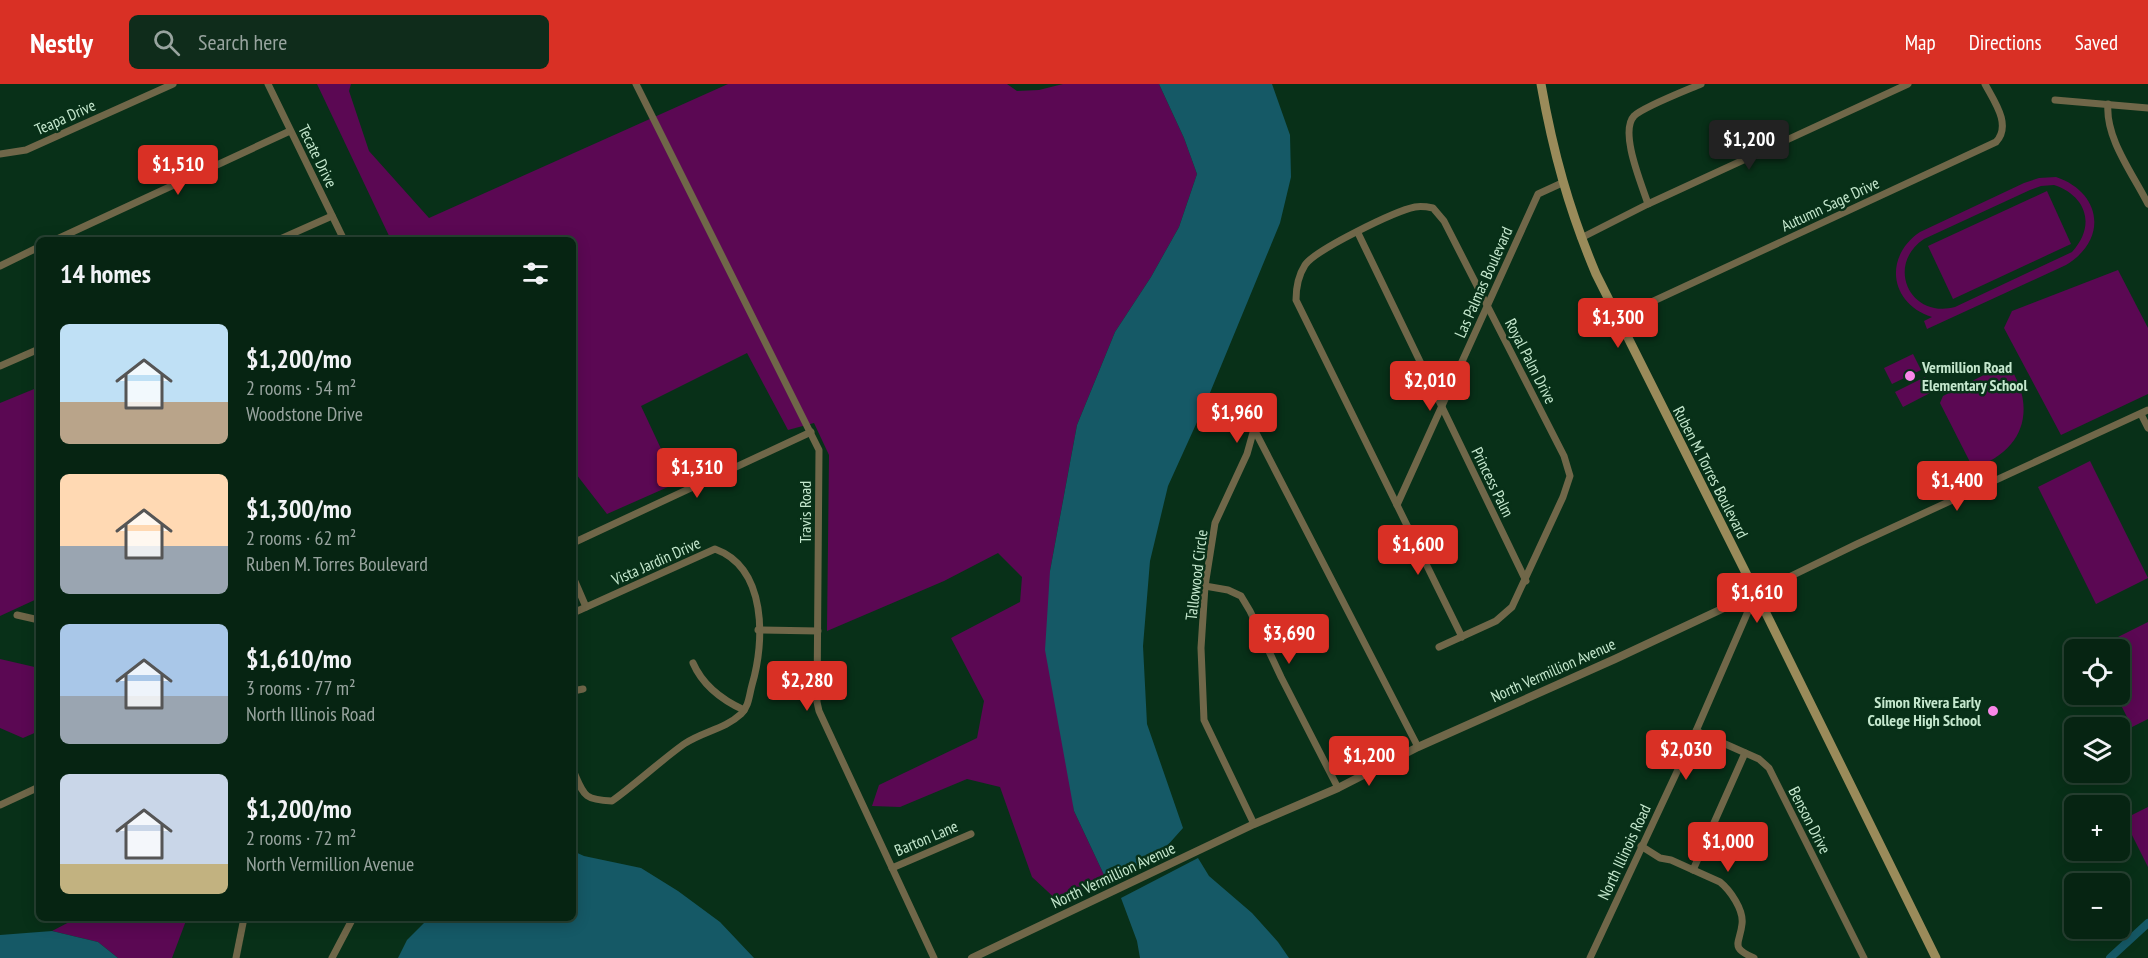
<!DOCTYPE html>
<html lang="en">
<head>
<meta charset="utf-8">
<style>
	:root { --surface:#062412; --page:#0f2c1b; --text:#f1f3f6; --muted:#98a49f; --line:#274132; --accent:#d93025 }
	body { margin:0; font-family:"PT Sans Narrow",sans-serif; background:var(--page); color:var(--text); height:100vh; display:flex; flex-direction:column; font-size:22px; white-space:nowrap }
	* { box-sizing:border-box; margin:0 }
	p { font-size:20px; color:var(--muted) }
	.icon { flex:none; width:33px; height:33px; fill:none; stroke:currentColor; stroke-width:2; stroke-linecap:round; stroke-linejoin:round }
	.map { position:relative; flex:1; overflow:hidden }
	.sheet { position:absolute; left:36px; top:153px; width:540px; height:684px; display:flex; flex-direction:column; background:var(--surface); border-radius:9px; box-shadow:0 3px 15px #0003,0 0 0 2px var(--line) }
	.sheet>* { flex:none }
	.fabs { position:absolute; left:2064px; top:555px; display:grid; gap:12px }
	.fabs a { display:grid; place-items:center; width:66px; height:66px; border-radius:9px; background:var(--surface); box-shadow:0 3px 15px #0003,0 0 0 2px var(--line); font-size:30px }
	.price { position:absolute; translate:-50% -51px; padding:0 14px; border-radius:6px; background:var(--accent); color:#fff; font-size:20px; line-height:39px; filter:drop-shadow(0 2px 3px #0008) }
	.price::after { content:''; position:absolute; left:50%; top:36px; width:18px; height:14px; margin-left:-9px; background:inherit; clip-path:polygon(0 0,100% 0,50% 100%) }
	.price.on { background:#222; color:#fff }
	ul { padding:0; list-style:none }
	li { display:flex; align-items:center; gap:18px; height:150px; padding:0 24px }
	li span { display:grid; place-items:center; flex:none; width:168px; height:120px; border-radius:9px; color:#555 }
	li>.icon { margin-inline-start:auto }
	span .icon { width:72px; height:72px; fill:#fffc; stroke-width:1 }
	li b { font-size:26px }
	h2 { display:flex; justify-content:space-between; align-items:center; height:72px; padding:0 24px; font-size:26px }
	header { display:flex; align-items:center; gap:36px; box-sizing:border-box; height:84px; padding:0 30px; background:var(--accent); color:#fff }
	header strong { font-size:28px }
	nav { display:flex; gap:33px; margin-inline-start:auto; font-size:21px }
	.search { width:420px; height:54px; background:var(--page); display:flex; align-items:center; gap:15px; box-sizing:border-box; padding:0 21px; border-radius:9px; color:var(--muted); font-size:22px }
	.map>svg:first-child { display:block }
</style>
</head>
<body>
<header>
<strong>Nestly</strong>
<div class="search"><svg class="icon" aria-label="search" viewBox="0 0 24 24"><circle cx="10" cy="10" r="6"/><path d="M15 15l6 6"/></svg>Search here</div>
<nav><a>Map</a><a>Directions</a><a>Saved</a></nav>
</header>
<div class="map">
<svg width="2148" height="874" viewBox="0 0 2148 874">
	<rect width="100%" height="100%" fill="#083018"/>
	<g fill="#5b0853" fill-rule="evenodd">
		<path d="M317 0H351L349 7 369 67 429 134 728 0H1007L1017 7 1039 6 1063 0H1159L1184 54 1197 90 1179 143 1151 193 1115 248 1077 341 1050 487 1074 727 1105 793 1060 819 1032 793 1000 703 967 695 900 723 872 722 879 701 977 654 984 617 951 554 1020 518 1022 493 998 469 944 497 827 547 829 371 814 339 788 346 747 269 641 322 677 399 607 430 573 386V156H391Z"/>
		<path d="M2056 93C2101 108 2109 155 2066 181L1927 245 1924 237 1932 233C1890 220 1883 173 1920 148L2024 99 2039 94ZM2054 101C2087 112 2096 142 2072 168L1955 223C1910 235 1885 181 1924 155L2030 106 2041 102Z"/>
		<path d="M2047 107 2071 160 1953 215 1928 162Z"/>
		<path d="M2118 186 2148 244V310L2061 351 2004 244 2012 227Z"/>
		<path d="M1913 270 1921 286 1892 300 1884 284Z"/>
		<path d="M2007 279C2038 323 2025 367 1973 384L1940 319 1943 312Z"/>
		<path d="M1925 293 1932 308 1903 323 1895 308Z"/>
		<path d="M39 303V514L0 532V319Z"/>
		<path d="M2090 377 2148 494 2096 520 2038 403Z"/>
		<path d="M2148 538V635L2132 643 2116 611 2120 610V566L2094 565Z"/>
		<path d="M0 575 39 584V647L23 654 0 644Z"/>
		<path d="M2148 723V783L2124 735Z"/>
		<path d="M77 834H187L172 874H118L98 858 52 847Z"/>
	</g>
	<g fill="#155966">
		<path d="M1159 0H1272L1290 51 1291 93 1280 139 1207 316 1168 402 1150 477 1143 562 1147 640 1183 744 1158 772 1124 788 1105 793 1074 727 1045 566 1050 487 1077 341 1115 248 1151 193 1179 143 1197 90 1184 54Z"/>
		<path d="M573 767 584 772 641 784 678 807 720 838 754 874H398L407 856 429 834H573Z"/>
		<path d="M1198 774 1209 792 1252 829 1278 858 1289 874H1140L1137 857 1121 814Z"/>
		<path d="M52 847 98 858 118 874H0V851Z"/>
	</g>
	<g fill="none" stroke-linecap="round" stroke-linejoin="round">
		<path stroke="#155966" stroke-width="8" d="M2110 874 2148 839"/>
		<g stroke="#706749" stroke-width="7">
			<path d="M268 0 344 156"/>
			<path d="M636 0 819 366 817 618 819 627 934 874"/>
			<path d="M2055 16 2148 24"/>
			<path d="M2108 20C2105 54 2133 90 2148 120"/>
			<path d="M0 70 26 66 173 0"/>
			<path d="M1648 120C1642 101 1619 48 1634 32 1643 23 1687 6 1701 0"/>
			<path d="M1358 149 1526 497"/>
			<path d="M1581 154 1648 120 1908 0"/>
			<path d="M55 156 290 47"/>
			<path d="M278 156 332 132"/>
			<path d="M0 182 39 163"/>
			<path d="M1617 234 1996 58C2012 41 1994 17 1985 0"/>
			<path d="M0 282 39 265"/>
			<path d="M2141 330 2148 344"/>
			<path d="M1397 421 1538 110 1562 99"/>
			<path d="M573 459 811 348"/>
			<path d="M573 493 586 523"/>
			<path d="M1205 502 1228 506 1241 512 1250 527 1281 593 1338 704"/>
			<path d="M573 529 715 465C767 484 765 557 752 601 749 612 749 622 741 630 725 645 701 648 684 660 659 678 637 699 612 717 583 716 584 711 573 686"/>
			<path d="M17 531 39 536"/>
			<path d="M758 546 818 547"/>
			<path d="M1439 563 1496 537 1512 523 1563 413 1570 392 1564 372 1444 137 1433 124C1428 123 1421 122 1415 123 1395 127 1315 166 1305 181 1298 192 1296 204 1296 216L1462 553"/>
			<path d="M693 579C703 602 722 616 744 626"/>
			<path d="M573 607 583 605"/>
			<path d="M1696 647 1759 675 1769 684 1864 874"/>
			<path d="M0 721 39 703"/>
			<path d="M1254 740 1204 636 1201 564 1205 502 1215 439 1247 370 1254 345 1418 663"/>
			<path d="M1641 762 1660 774 1671 776 1720 798C1730 806 1744 826 1742 840 1740 860 1729 863 1754 874"/>
			<path d="M892 784 971 750"/>
			<path d="M1693 786 1745 669"/>
			<path d="M236 874 244 834"/>
			<path d="M332 874 353 834"/>
			<path d="M1590 874 1696 647 1756 509 1857 460 2148 326"/>
		</g>
		<path stroke="#706749" stroke-width="8" d="M972 874 1254 740 1338 704 1418 663 1615 575 1756 509"/>
		<path stroke="#9a8b5a" stroke-width="9" d="M1541 0C1553 68 1569 126 1596 190L1756 509 1936 874"/>
	</g>
	<g fill="#f987e8" stroke="#083018" stroke-width="2">
		<circle cx="1910" cy="292" r="6"/>
		<circle cx="1993" cy="627" r="6"/>
	</g>
	<g text-anchor="middle" stroke-width="5" stroke-linejoin="round" paint-order="stroke">
		<g font-size="16" fill="#c5e8ce" stroke="#083018">
			<text transform="translate(65 33) rotate(-24)" y="6">Teapa Drive</text>
			<text transform="translate(318 72) rotate(64)" y="6">Tecate Drive</text>
			<text transform="translate(1830 120) rotate(-25)" y="6">Autumn Sage Drive</text>
			<text transform="translate(1483 198) rotate(-66)" y="6">Las Palmas Boulevard</text>
			<text transform="translate(1531 277) rotate(63)" y="6">Royal Palm Drive</text>
			<text transform="translate(1711 388) rotate(63)" y="6">Ruben M. Torres Boulevard</text>
			<text transform="translate(1493 398) rotate(64)" y="6">Princess Palm</text>
			<text transform="translate(805 428) rotate(-90)" y="6">Travis Road</text>
			<text transform="translate(656 477) rotate(-24)" y="6">Vista Jardin Drive</text>
			<text transform="translate(1196 491) rotate(-83)" y="6">Tallowood Circle</text>
			<text transform="translate(1553 586) rotate(-24)" y="6">North Vermillion Avenue</text>
			<text transform="translate(1810 736) rotate(63)" y="6">Benson Drive</text>
			<text transform="translate(926 754) rotate(-23)" y="6">Barton Lane</text>
			<text transform="translate(1624 768) rotate(-65)" y="6">North Illinois Road</text>
			<text transform="translate(1113 791) rotate(-25)" y="6">North Vermillion Avenue</text>
		</g>
		<g font-size="16" font-weight="bold" fill="#c5e8ce" stroke="#083018" text-anchor="start">
			<text x="1922" y="289">Vermillion Road<tspan x="1922" dy="18">Elementary School</tspan></text>
			<text x="1981" y="624" text-anchor="end">Símon Rivera Early<tspan x="1981" dy="18">College High School</tspan></text>
		</g>
	</g>
</svg>
<div class="fabs">
<a><svg class="icon" aria-label="locate" viewBox="0 0 24 24"><circle cx="12" cy="12" r="6"/><path d="M12 2v4M12 18v4M2 12h4M18 12h4"/></svg></a>
<a><svg class="icon" aria-label="layers" viewBox="0 0 24 24"><path d="M12 4l9 5-9 5-9-5zM3 14l9 5 9-5"/></svg></a>
<a>+</a>
<a>−</a>
</div>
<b class="price on" style="left:1749px;top:87px">$1,200</b>
<b class="price" style="left:178px;top:112px">$1,510</b>
<b class="price" style="left:1618px;top:265px">$1,300</b>
<b class="price" style="left:1430px;top:328px">$2,010</b>
<b class="price" style="left:1237px;top:360px">$1,960</b>
<b class="price" style="left:697px;top:415px">$1,310</b>
<b class="price" style="left:1957px;top:428px">$1,400</b>
<b class="price" style="left:1418px;top:492px">$1,600</b>
<b class="price" style="left:1757px;top:540px">$1,610</b>
<b class="price" style="left:1289px;top:581px">$3,690</b>
<b class="price" style="left:807px;top:628px">$2,280</b>
<b class="price" style="left:1686px;top:697px">$2,030</b>
<b class="price" style="left:1369px;top:703px">$1,200</b>
<b class="price" style="left:1728px;top:789px">$1,000</b>
<section class="sheet">
<h2>14 homes<svg class="icon" aria-label="filters" viewBox="0 0 24 24"><path d="M4 7h16M4 17h16"/><circle cx="9" cy="7" r="2"/><circle cx="15" cy="17" r="2"/></svg></h2>
<ul>
<li><span style="background:linear-gradient(#bfe0f5 65%,#b9a48a 0)"><svg class="icon" aria-label="home" viewBox="0 0 24 24"><path d="M3 11l9-7 9 7M6 9v11h12V9"/></svg></span><div><b>$1,200/mo</b><p>2 rooms · 54 m²</p><p>Woodstone Drive</p></div></li>
<li><span style="background:linear-gradient(#ffd9b3 60%,#9aa5b1 0)"><svg class="icon" aria-label="home" viewBox="0 0 24 24"><path d="M3 11l9-7 9 7M6 9v11h12V9"/></svg></span><div><b>$1,300/mo</b><p>2 rooms · 62 m²</p><p>Ruben M. Torres Boulevard</p></div></li>
<li><span style="background:linear-gradient(#a9c7e8 60%,#9aa5b1 0)"><svg class="icon" aria-label="home" viewBox="0 0 24 24"><path d="M3 11l9-7 9 7M6 9v11h12V9"/></svg></span><div><b>$1,610/mo</b><p>3 rooms · 77 m²</p><p>North Illinois Road</p></div></li>
<li><span style="background:linear-gradient(#c9d6e8 75%,#c2b280 0)"><svg class="icon" aria-label="home" viewBox="0 0 24 24"><path d="M3 11l9-7 9 7M6 9v11h12V9"/></svg></span><div><b>$1,200/mo</b><p>2 rooms · 72 m²</p><p>North Vermillion Avenue</p></div></li>
</ul>
</section>
</div>
</body>
</html>
